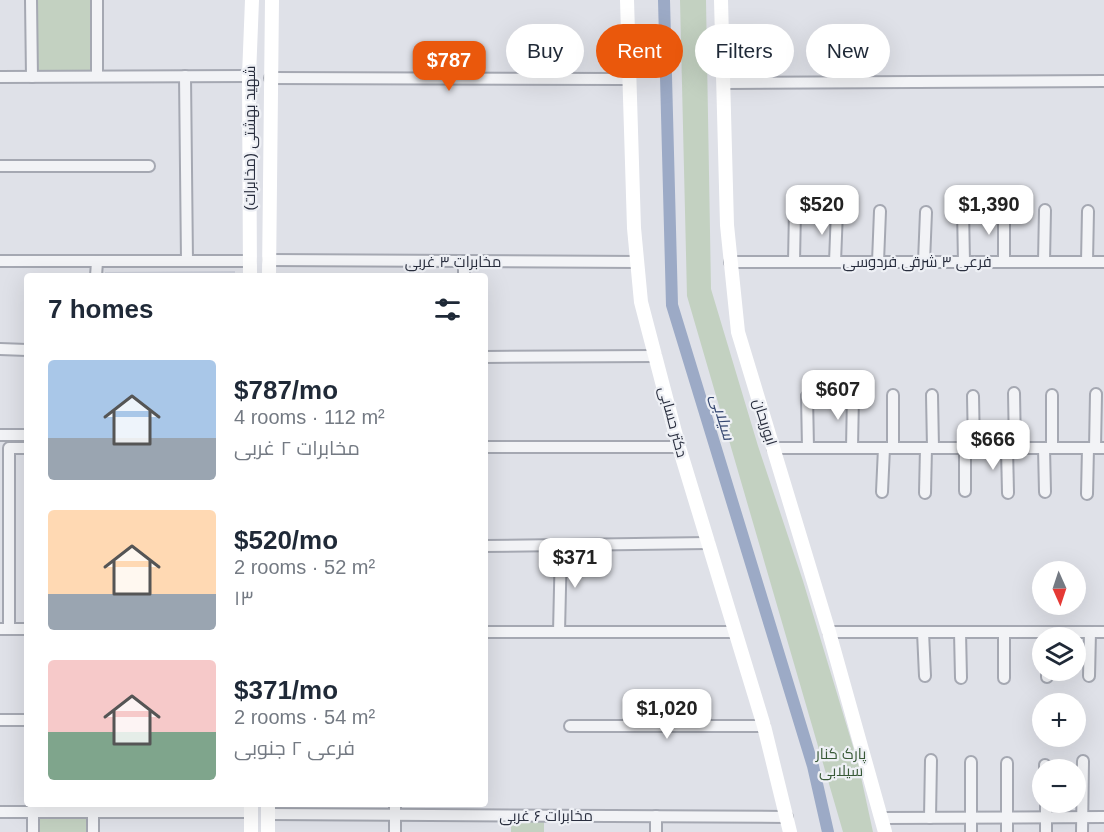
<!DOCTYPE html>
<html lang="en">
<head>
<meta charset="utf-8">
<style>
	:root { --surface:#fff; --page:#f6f6f7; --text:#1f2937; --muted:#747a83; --accent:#ea580c }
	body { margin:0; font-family:Arial,Cairo,sans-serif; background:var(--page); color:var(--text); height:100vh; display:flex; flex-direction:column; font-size:22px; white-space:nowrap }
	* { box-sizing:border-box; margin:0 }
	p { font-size:20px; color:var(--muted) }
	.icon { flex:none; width:33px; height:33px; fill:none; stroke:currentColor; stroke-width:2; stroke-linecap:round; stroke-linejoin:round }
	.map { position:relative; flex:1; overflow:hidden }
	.sheet { position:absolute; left:24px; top:273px; width:464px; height:534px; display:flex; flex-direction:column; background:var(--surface); border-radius:6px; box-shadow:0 6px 24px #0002 }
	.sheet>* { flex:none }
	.top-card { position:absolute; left:506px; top:24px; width:508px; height:54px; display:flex; gap:12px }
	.needle { width:39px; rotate:177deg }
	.controls { position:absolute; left:1032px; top:561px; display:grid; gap:12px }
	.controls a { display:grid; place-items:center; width:54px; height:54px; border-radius:50%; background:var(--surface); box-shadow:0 6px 24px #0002; font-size:30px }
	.price { position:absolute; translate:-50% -51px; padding:0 14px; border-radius:12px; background:#fff; color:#222; font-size:20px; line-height:39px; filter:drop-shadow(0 2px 3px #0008) }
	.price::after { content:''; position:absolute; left:50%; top:36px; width:18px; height:14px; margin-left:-9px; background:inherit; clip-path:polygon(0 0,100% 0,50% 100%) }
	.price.on { background:var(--accent); color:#fff }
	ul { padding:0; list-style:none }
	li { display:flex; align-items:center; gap:18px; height:150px; padding:0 24px }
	li span { display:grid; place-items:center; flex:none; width:168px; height:120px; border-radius:6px; color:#555 }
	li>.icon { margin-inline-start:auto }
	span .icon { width:72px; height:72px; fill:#fffc; stroke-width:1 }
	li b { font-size:26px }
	h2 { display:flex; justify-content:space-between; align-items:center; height:72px; padding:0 24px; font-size:26px }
	.chip { padding:0 21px; border-radius:27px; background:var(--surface); box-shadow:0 6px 24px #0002; font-size:21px; line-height:54px }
	.chip.on { background:var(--accent); color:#fff }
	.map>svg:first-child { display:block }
</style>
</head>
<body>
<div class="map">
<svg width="1104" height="832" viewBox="0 0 1104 832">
	<rect width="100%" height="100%" fill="#dfe1e8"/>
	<path fill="#cdd0da" d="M235 271V276H105V272Z"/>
	<g fill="#c3d1c1">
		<rect x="37" y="0" width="54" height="71"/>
		<path d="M680 0H706L711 289 758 446 803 581 858 763 873 832H843L687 296Z"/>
		<path d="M38 815 87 816V832H38Z"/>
		<path d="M544 819V832H511V820Z"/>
	</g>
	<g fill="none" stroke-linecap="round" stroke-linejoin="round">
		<path stroke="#9caac6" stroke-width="12" d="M664 0 672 305 813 766 828 832"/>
		<g stroke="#a5a8b2" stroke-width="14">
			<g id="minor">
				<path d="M31 0 32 77"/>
				<path d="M97 0V76"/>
				<path d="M185 76 187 261"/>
				<path d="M0 77 249 76"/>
				<path d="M270 78 628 79"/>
				<path d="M725 83 1104 81"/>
				<path d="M0 166H149"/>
				<path d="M963 209 964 262"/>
				<path d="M1004 209V262"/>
				<path d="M269 260 637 262"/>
				<path d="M0 261H250"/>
				<path d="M730 262H1104"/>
				<path d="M794 262 795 209"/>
				<path d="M835 262 837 210"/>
				<path d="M878 262 880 211"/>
				<path d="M924 262 926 212"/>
				<path d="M1044 262 1045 210"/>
				<path d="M1087 262 1088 211"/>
				<path d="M96 276 97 262"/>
				<path d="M464 276V262"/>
				<path d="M0 349 27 350"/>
				<path d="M484 357 655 356"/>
				<path d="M1014 393 1015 448"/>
				<path d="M893 395V448"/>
				<path d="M932 395 933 448"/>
				<path d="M807 396 808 448"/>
				<path d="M973 396 974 448"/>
				<path d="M0 435H27"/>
				<path d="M484 447H679"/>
				<path d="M773 448H1104"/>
				<path d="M852 448 853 395"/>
				<path d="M1007 448 1008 493"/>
				<path d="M1044 448 1045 492"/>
				<path d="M1052 448V395"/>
				<path d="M1095 448 1096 394"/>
				<path d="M965 491V448"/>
				<path d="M882 492 884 448"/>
				<path d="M925 493 926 448"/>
				<path d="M1087 494 1088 448"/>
				<path d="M484 546 708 543"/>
				<path d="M0 629H27"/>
				<path d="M9 629V448H27"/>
				<path d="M484 632H735"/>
				<path d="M559 632 561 545"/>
				<path d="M829 632H1104"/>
				<path d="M923 632 925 676"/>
				<path d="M960 632 961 678"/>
				<path d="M1004 632V678"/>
				<path d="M1089 676 1090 632"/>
				<path d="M1047 677V670"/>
				<path d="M0 720H27"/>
				<path d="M570 726H764"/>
				<path d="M971 762V832"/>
				<path d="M1045 765V770"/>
				<path d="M33 804V832"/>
				<path d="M0 812H251"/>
				<path d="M268 814 787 817"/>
				<path d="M882 818 1104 817"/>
				<path d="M930 818 931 760"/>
				<path d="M93 832V804"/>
				<path d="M395 832V804"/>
				<path d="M656 832V816"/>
				<path d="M1007 832V763"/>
				<path d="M1046 832V802"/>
				<path d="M1082 832 1083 761"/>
			</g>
		</g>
		<use href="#minor" stroke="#f2f3f6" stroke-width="10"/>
		<g stroke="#fff" stroke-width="14">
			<path d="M627 0 634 228 641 302 679 447 764 726 790 832"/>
			<path d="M721 0 727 225 738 332 829 632 885 832"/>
			<path d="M250 276 249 76 252 0"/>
			<path d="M269 276 272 0"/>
			<path d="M251 804V832"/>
			<path d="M268 832V804"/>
		</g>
	</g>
	<g text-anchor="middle" stroke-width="4.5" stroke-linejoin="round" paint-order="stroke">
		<g font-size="15" fill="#292e3e" stroke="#eef0f5">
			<text transform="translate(250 138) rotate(-90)" y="5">شهید بهشتی (مخابرات)</text>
			<text x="453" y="267">مخابرات ۳ غربی</text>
			<text x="917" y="267">فرعی ۳ شرقی فردوسی</text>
			<text transform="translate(673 422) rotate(75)" y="5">دکتر حسابی</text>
			<text transform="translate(765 422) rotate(73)" y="5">ابوریحان</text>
			<text x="546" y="821">مخابرات ۶ غربی</text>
		</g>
		<g font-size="15" fill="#385937" stroke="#eef0f5">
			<text x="841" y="759">پارک کنار<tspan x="841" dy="17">سیلابی</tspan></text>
		</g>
		<g font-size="16" font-style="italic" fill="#354770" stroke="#eef0f5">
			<text transform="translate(723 417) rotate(73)" y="6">سیلابی</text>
		</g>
	</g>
</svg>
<div class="controls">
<a><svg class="needle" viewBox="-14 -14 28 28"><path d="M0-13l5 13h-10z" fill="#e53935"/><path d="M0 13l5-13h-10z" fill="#747a83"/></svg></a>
<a><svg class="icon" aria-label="layers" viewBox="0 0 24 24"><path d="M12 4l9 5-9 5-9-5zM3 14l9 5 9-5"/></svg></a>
<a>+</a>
<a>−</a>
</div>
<b class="price on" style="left:449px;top:92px">$787</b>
<b class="price" style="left:822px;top:236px">$520</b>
<b class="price" style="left:989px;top:236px">$1,390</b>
<b class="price" style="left:838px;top:421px">$607</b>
<b class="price" style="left:993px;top:471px">$666</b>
<b class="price" style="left:575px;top:589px">$371</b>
<b class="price" style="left:667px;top:740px">$1,020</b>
<div class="top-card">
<a class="chip">Buy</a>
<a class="chip on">Rent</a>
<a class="chip">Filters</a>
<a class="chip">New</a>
</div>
<section class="sheet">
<h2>7 homes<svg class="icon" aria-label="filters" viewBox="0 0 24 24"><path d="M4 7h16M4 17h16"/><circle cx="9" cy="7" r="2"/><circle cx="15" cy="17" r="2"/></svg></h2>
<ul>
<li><span style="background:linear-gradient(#a9c7e8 65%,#9aa5b1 0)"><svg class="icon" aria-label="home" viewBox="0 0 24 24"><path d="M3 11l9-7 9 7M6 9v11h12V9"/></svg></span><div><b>$787/mo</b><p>4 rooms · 112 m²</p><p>مخابرات ۲ غربی</p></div></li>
<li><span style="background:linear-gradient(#ffd9b3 70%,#9aa5b1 0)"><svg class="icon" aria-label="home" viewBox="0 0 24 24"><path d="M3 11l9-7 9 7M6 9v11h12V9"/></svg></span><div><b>$520/mo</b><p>2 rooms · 52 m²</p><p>۱۳</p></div></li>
<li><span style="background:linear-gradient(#f6c9c9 60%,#7fa58c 0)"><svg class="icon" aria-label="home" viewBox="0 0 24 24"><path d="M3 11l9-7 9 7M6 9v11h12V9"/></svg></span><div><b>$371/mo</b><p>2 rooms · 54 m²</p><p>فرعی ۲ جنوبی</p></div></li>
</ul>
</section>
</div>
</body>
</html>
